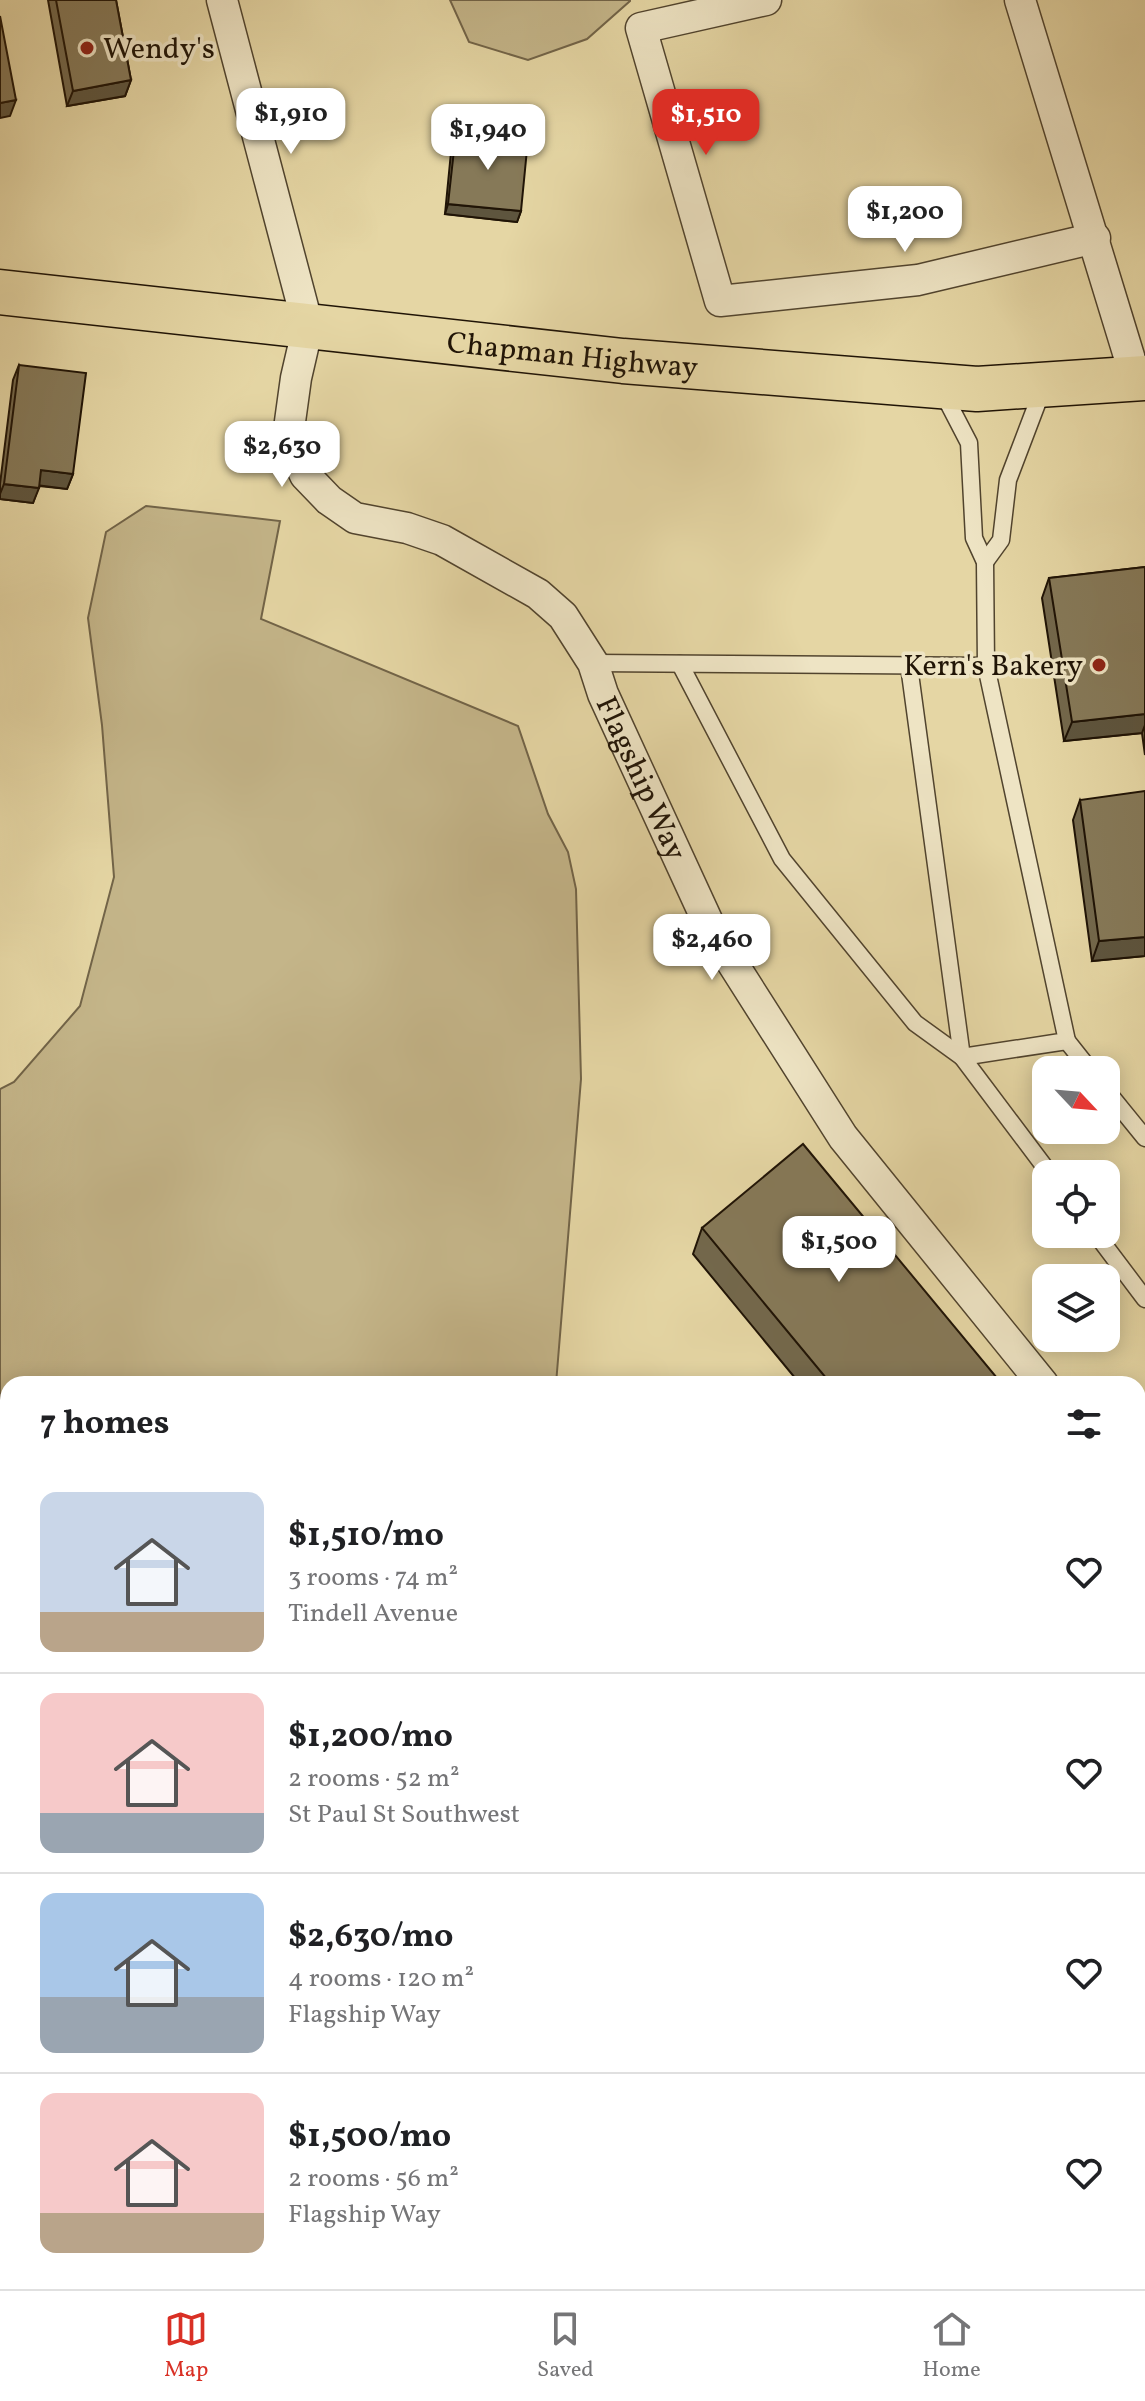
<!DOCTYPE html>
<html lang="en">
<head>
<meta charset="utf-8">
<style>
	:root { --surface:#fff; --page:#f2f2f2; --text:#202124; --muted:#757577; --line:#e0e0e0; --accent:#d93025 }
	body { margin:0; font-family:Vollkorn,serif; background:var(--page); color:var(--text); height:100vh; display:flex; flex-direction:column; font-size:30px; white-space:nowrap }
	* { box-sizing:border-box; margin:0 }
	p { font-size:26px; color:var(--muted) }
	.icon { flex:none; width:44px; height:44px; fill:none; stroke:currentColor; stroke-width:2; stroke-linecap:round; stroke-linejoin:round }
	.map { position:relative; flex:1; overflow:hidden }
	.details { position:absolute; left:0px; top:1376px; width:1146px; height:914px; display:flex; flex-direction:column; background:var(--surface); border-radius:24px 24px 0 0; box-shadow:0 4px 20px #0003 }
	.details>* { flex:none }
	.needle { width:52px; rotate:116deg }
	.buttons { position:absolute; left:1032px; top:1056px; display:grid; gap:16px }
	.buttons a { display:grid; place-items:center; width:88px; height:88px; border-radius:16px; background:var(--surface); box-shadow:0 4px 20px #0003; font-size:40px }
	.price { position:absolute; translate:-50% -68px; padding:0 18px; border-radius:16px; background:#fff; color:#222; font-size:26px; line-height:52px; filter:drop-shadow(0 2px 4px #0008) }
	.price::after { content:''; position:absolute; left:50%; top:48px; width:24px; height:18px; margin-left:-12px; background:inherit; clip-path:polygon(0 0,100% 0,50% 100%) }
	.price.on { background:var(--accent); color:#fff }
	ul { padding:0; list-style:none }
	li { display:flex; align-items:center; gap:24px; height:200px; padding:0 40px }
	li+li { border-top:2px solid var(--line) }
	li span { display:grid; place-items:center; flex:none; width:224px; height:160px; border-radius:16px; color:#555 }
	li>.icon { margin-inline-start:auto }
	span .icon { width:96px; height:96px; fill:#fffc; stroke-width:1 }
	li b { font-size:34px }
	h2 { display:flex; justify-content:space-between; align-items:center; height:96px; padding:0 40px; font-size:34px }
	.menu { display:flex; justify-content:space-around; align-items:center; height:112px; border-top:2px solid var(--line); background:var(--surface); font-size:22px; color:var(--muted) }
	.menu a { display:grid; justify-items:center; gap:4px }
	.menu .on { color:var(--accent) }
	.map>svg:first-child { display:block }
</style>
</head>
<body>
<div class="map">
<svg width="1145" height="2289" viewBox="0 0 1145 2289">
	<rect width="100%" height="100%" fill="#e5d6a4"/>
	<filter id="stains"><feTurbulence type="fractalNoise" baseFrequency=".0025" numOctaves="4"/><feColorMatrix values="0 0 0 0 .2 0 0 0 0 .09 0 0 0 0 .02 0 0 0 .5 -.17"/></filter>
	<radialGradient id="worn" r=".72"><stop offset=".6" stop-color="#630" stop-opacity="0"/><stop offset="1" stop-color="#630" stop-opacity=".3"/></radialGradient>
	<g fill="#c4b589" stroke="#726448" stroke-width="2">
		<path d="M450 0H630V1L587 39 528 60 469 42Z"/>
		<path d="M146 506 280 521 261 619 518 726 548 814 568 852 576 889 581 1079 556 1384H8V2282H960V2289H0V1089L14 1082 80 1006 114 877 102 725 88 618 106 532Z"/>
	</g>
	<g fill="none" stroke-linecap="round" stroke-linejoin="round">
		<g stroke="#51442e" stroke-width="19">
			<g id="service">
				<path d="M985 562 1001 540 1008 480 1043 388"/>
				<path d="M593 663 986 666 985 562 974 538 969 443 942 391"/>
				<path d="M680 664 782 859 915 1023 962 1057 1067 1041 986 666"/>
				<path d="M909 666 962 1057 1050 1174"/>
				<path d="M1067 1041 1090 1070"/>
				<path d="M1106 1090 1145 1138"/>
				<path d="M1096 1234 1145 1299"/>
			</g>
		</g>
		<g stroke="#51442e" stroke-width="33">
			<g id="minor">
				<path id="s1" d="M222 0 308 326 296 378 288 436 305 475 329 500 355 518 407 528 442 540 538 594 563 616 593 663 603 694 712 931 843 1137 1043 1384"/>
				<path d="M766 0 641 28 720 301 918 280 1095 238"/>
				<path d="M1020 0 1136 379"/>
				<path d="M1138 1501 1145 1510"/>
				<path d="M1138 2227 1145 2226"/>
				<path d="M992 2282 993 2289"/>
				<path d="M905 2289 912 2282"/>
			</g>
		</g>
		<g stroke="#201406" stroke-width="47">
			<g id="trunk">
				<path id="s2" d="M0 292 623 361 977 389 1145 378"/>
			</g>
		</g>
		<use href="#service" stroke="#eee4c4" stroke-width="16"/>
		<use href="#minor" stroke="#eee4c4" stroke-width="30"/>
		<use href="#trunk" stroke="#e5d6a4" stroke-width="44"/>
	</g>
	<g fill="#73684c" stroke="#201406" stroke-width="2">
		<path d="M48 0H116L131 80 125 96 67 106Z"/>
		<path d="M456 132 521 211 517 222 445 214 452 142Z"/>
		<path d="M19 365 73 474 67 489 39 486 33 503 0 499V484L13 380Z"/>
		<path d="M1145 567V755L1142 733 1064 741 1042 598 1049 578Z"/>
		<path d="M1080 800 1145 956 1092 961 1073 820Z"/>
		<path d="M702 1228 1002 1384H800L693 1254Z"/>
		<path d="M1138 1581 1145 1590V1833L1138 1824Z"/>
	</g>
	<g fill="#5e553e" stroke="#201406" stroke-width="2">
		<path d="M131 80 125 96 67 106 73 91Z"/>
		<path d="M16 100 10 116 0 118V103Z"/>
		<path d="M448 204 521 211 517 222 445 214Z"/>
		<path d="M41 470 73 474 67 489 36 485Z"/>
		<path d="M4 484 39 488 33 503 0 499V494Z"/>
		<path d="M1145 714V725L1142 733 1064 741 1072 722Z"/>
		<path d="M1145 937V956L1092 961 1099 941Z"/>
	</g>
	<g fill="#867958" stroke="#201406" stroke-width="2">
		<path d="M56 0H116L131 80 73 91Z"/>
		<path d="M0 16 16 100 0 103Z"/>
		<path d="M456 132 528 139 521 211 448 204Z"/>
		<path d="M19 365 86 373 73 474 41 470 39 488 4 484Z"/>
		<path d="M1145 567V714L1072 722 1049 578Z"/>
		<path d="M1145 791V937L1099 941 1080 800Z"/>
		<path d="M803 1144 1002 1384H831L702 1228Z"/>
		<path d="M1138 1581 1145 1590V1795L1138 1787Z"/>
	</g>
	<g fill="#8f2418" stroke="#eee4c4" stroke-width="3">
		<circle cx="87" cy="48" r="8"/>
		<circle cx="1099" cy="665" r="8"/>
	</g>
	<g text-anchor="middle" stroke-width="7" stroke-linejoin="round" paint-order="stroke">
		<g font-size="30" fill="#201406" stroke="#eee4c4" text-anchor="start">
			<text x="103" y="58">Wendy's</text>
			<text x="1083" y="675" text-anchor="end">Kern's Bakery</text>
		</g>
		<g font-size="30" fill="#201406" stroke="#eee4c4">
			<text dy="10" stroke="none"><textPath href="#s2" startOffset="576">Chapman Highway</textPath></text>
			<text dy="10" stroke="none"><textPath href="#s1" startOffset="972">Flagship Way</textPath></text>
		</g>
	</g>
	<rect width="100%" height="100%" filter="url(#stains)"/>
	<rect width="100%" height="100%" fill="url(#worn)"/>
</svg>
<div class="buttons">
<a><svg class="needle" viewBox="-14 -14 28 28"><path d="M0-13l5 13h-10z" fill="#e53935"/><path d="M0 13l5-13h-10z" fill="#757577"/></svg></a>
<a><svg class="icon" aria-label="locate" viewBox="0 0 24 24"><circle cx="12" cy="12" r="6"/><path d="M12 2v4M12 18v4M2 12h4M18 12h4"/></svg></a>
<a><svg class="icon" aria-label="layers" viewBox="0 0 24 24"><path d="M12 4l9 5-9 5-9-5zM3 14l9 5 9-5"/></svg></a>
</div>
<b class="price" style="left:291px;top:156px">$1,910</b>
<b class="price on" style="left:706px;top:157px">$1,510</b>
<b class="price" style="left:488px;top:172px">$1,940</b>
<b class="price" style="left:905px;top:254px">$1,200</b>
<b class="price" style="left:282px;top:489px">$2,630</b>
<b class="price" style="left:712px;top:982px">$2,460</b>
<b class="price" style="left:839px;top:1284px">$1,500</b>
<section class="details">
<h2>7 homes<svg class="icon" aria-label="filters" viewBox="0 0 24 24"><path d="M4 7h16M4 17h16"/><circle cx="9" cy="7" r="2"/><circle cx="15" cy="17" r="2"/></svg></h2>
<ul>
<li><span style="background:linear-gradient(#c9d6e8 75%,#b9a48a 0)"><svg class="icon" aria-label="home" viewBox="0 0 24 24"><path d="M3 11l9-7 9 7M6 9v11h12V9"/></svg></span><div><b>$1,510/mo</b><p>3 rooms · 74 m²</p><p>Tindell Avenue</p></div><svg class="icon" aria-label="heart" viewBox="0 0 24 24"><path d="M12 20l-8-8c-3-5 5-10 8-4 3-6 11-1 8 4z"/></svg></li>
<li><span style="background:linear-gradient(#f6c9c9 75%,#9aa5b1 0)"><svg class="icon" aria-label="home" viewBox="0 0 24 24"><path d="M3 11l9-7 9 7M6 9v11h12V9"/></svg></span><div><b>$1,200/mo</b><p>2 rooms · 52 m²</p><p>St Paul St Southwest</p></div><svg class="icon" aria-label="heart" viewBox="0 0 24 24"><path d="M12 20l-8-8c-3-5 5-10 8-4 3-6 11-1 8 4z"/></svg></li>
<li><span style="background:linear-gradient(#a9c7e8 65%,#9aa5b1 0)"><svg class="icon" aria-label="home" viewBox="0 0 24 24"><path d="M3 11l9-7 9 7M6 9v11h12V9"/></svg></span><div><b>$2,630/mo</b><p>4 rooms · 120 m²</p><p>Flagship Way</p></div><svg class="icon" aria-label="heart" viewBox="0 0 24 24"><path d="M12 20l-8-8c-3-5 5-10 8-4 3-6 11-1 8 4z"/></svg></li>
<li><span style="background:linear-gradient(#f6c9c9 75%,#b9a48a 0)"><svg class="icon" aria-label="home" viewBox="0 0 24 24"><path d="M3 11l9-7 9 7M6 9v11h12V9"/></svg></span><div><b>$1,500/mo</b><p>2 rooms · 56 m²</p><p>Flagship Way</p></div><svg class="icon" aria-label="heart" viewBox="0 0 24 24"><path d="M12 20l-8-8c-3-5 5-10 8-4 3-6 11-1 8 4z"/></svg></li>
</ul>
</section>
</div>
<nav class="menu">
<a class="on"><svg class="icon" aria-label="map" viewBox="0 0 24 24"><path d="M3 6l6-2 6 2 6-2v14l-6 2-6-2-6 2zM9 4v14M15 6v14"/></svg>Map</a>
<a><svg class="icon" aria-label="saved" viewBox="0 0 24 24"><path d="M7 4h10v16l-5-4-5 4z"/></svg>Saved</a>
<a><svg class="icon" aria-label="home" viewBox="0 0 24 24"><path d="M3 11l9-7 9 7M6 9v11h12V9"/></svg>Home</a>
</nav>
</body>
</html>
